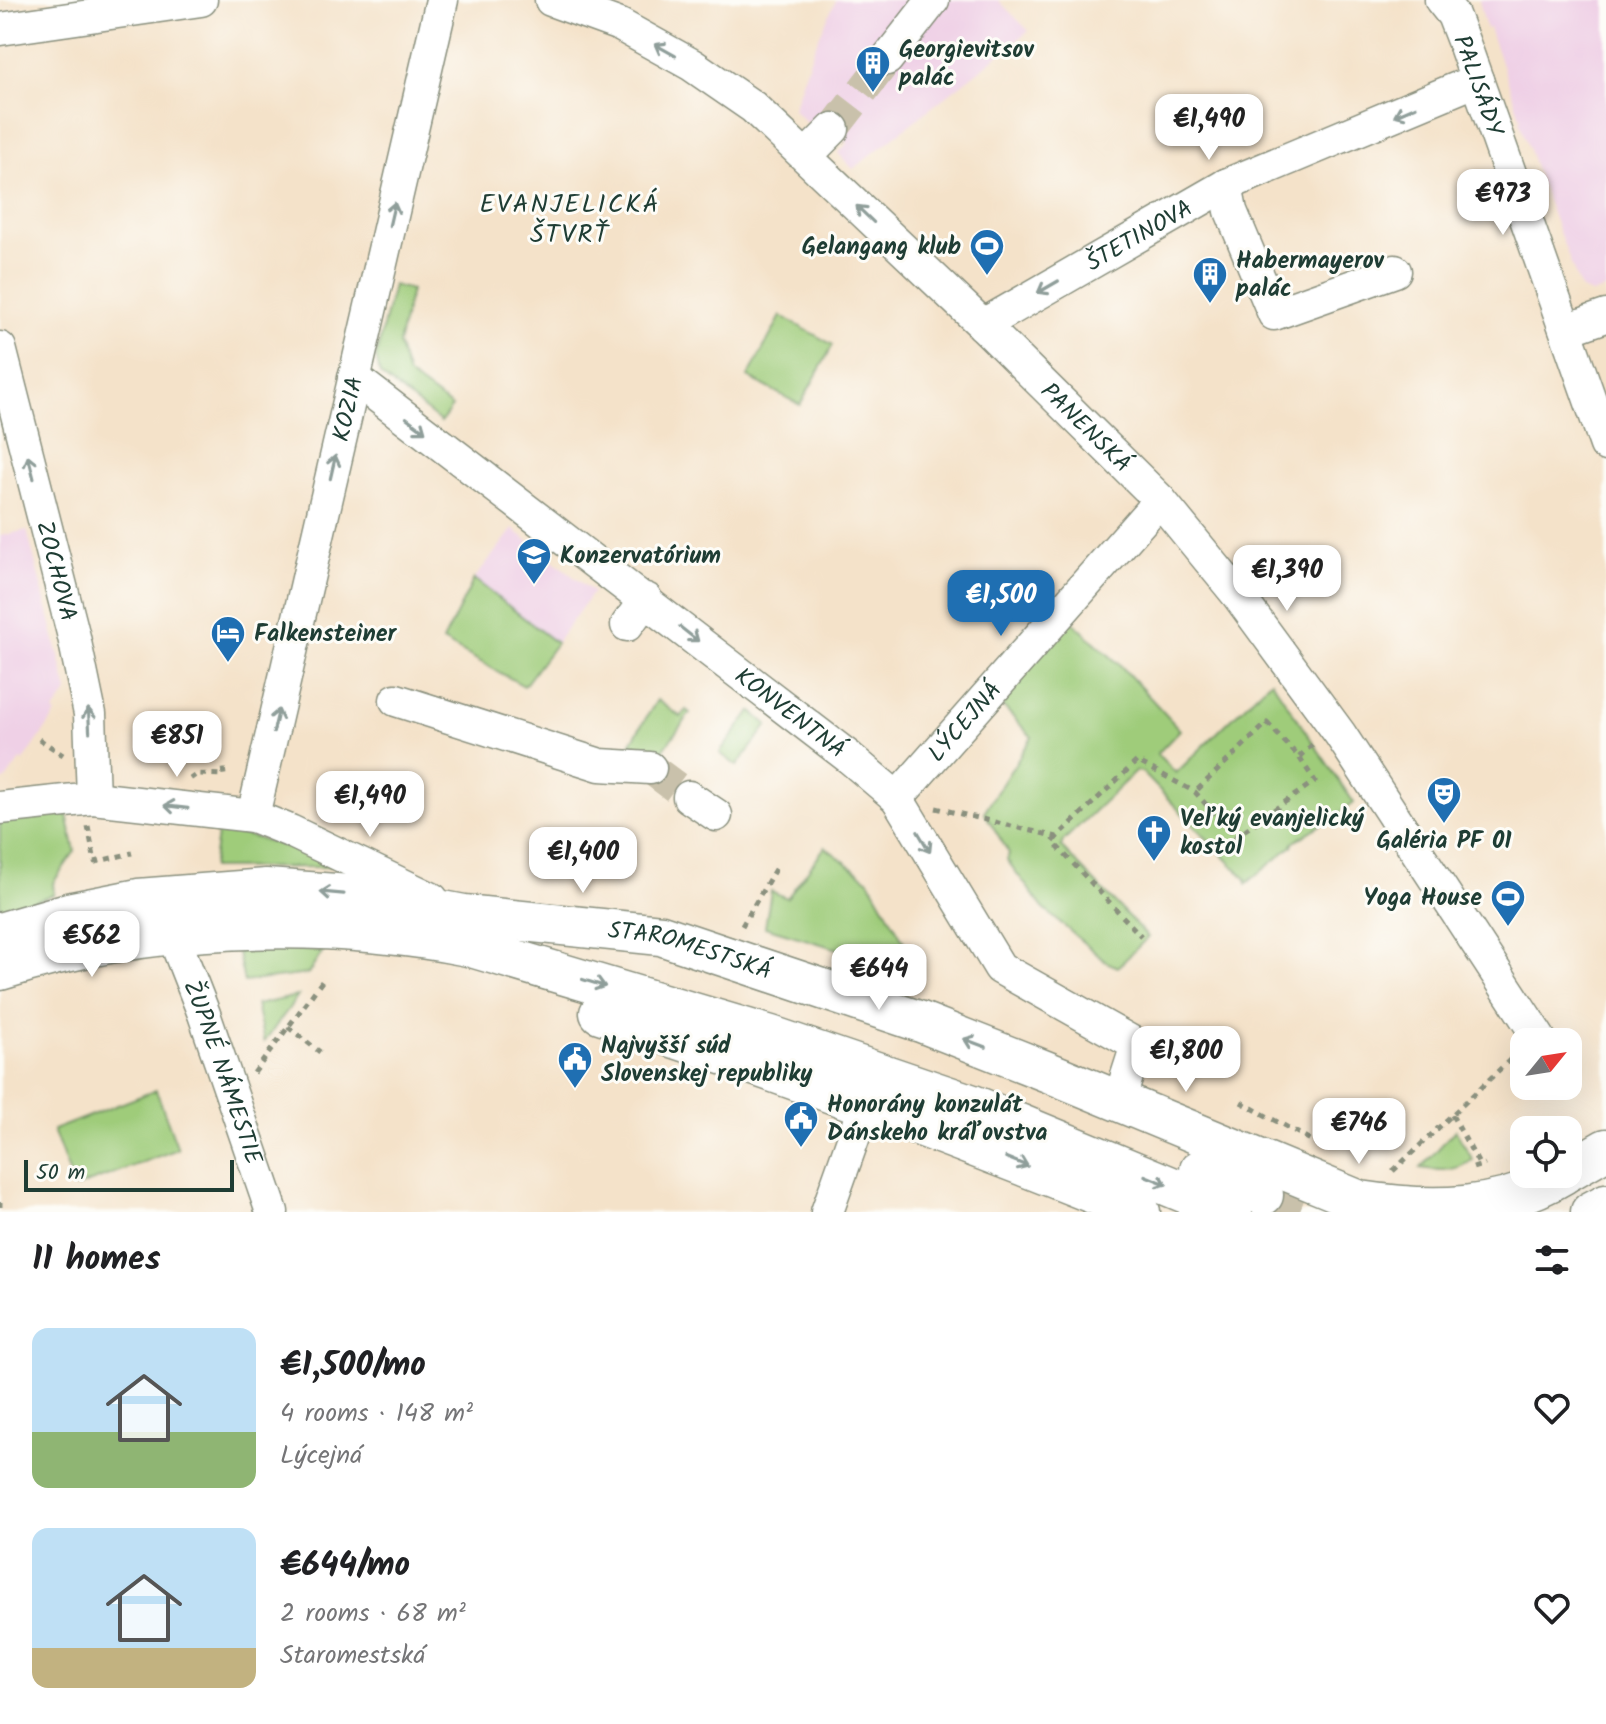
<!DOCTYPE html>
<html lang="en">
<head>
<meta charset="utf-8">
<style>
	:root { --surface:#fff; --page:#f2f2f2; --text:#202124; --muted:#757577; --accent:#1f6fb2 }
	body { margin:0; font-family:Kalam,sans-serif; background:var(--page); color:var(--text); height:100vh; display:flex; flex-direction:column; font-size:30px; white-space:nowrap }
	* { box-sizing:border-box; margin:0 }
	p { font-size:26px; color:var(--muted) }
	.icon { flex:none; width:44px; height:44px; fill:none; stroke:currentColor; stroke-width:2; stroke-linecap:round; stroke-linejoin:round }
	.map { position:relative; height:1212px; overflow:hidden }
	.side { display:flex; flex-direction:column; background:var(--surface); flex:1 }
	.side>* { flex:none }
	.needle { width:52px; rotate:60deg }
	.controls { position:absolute; left:1510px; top:1028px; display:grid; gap:16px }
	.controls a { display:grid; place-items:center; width:72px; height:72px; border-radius:16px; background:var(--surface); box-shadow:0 8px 32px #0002; font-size:40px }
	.scale { position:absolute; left:24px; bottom:20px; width:210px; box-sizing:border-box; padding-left:8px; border:4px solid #1f3d34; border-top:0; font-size:22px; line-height:28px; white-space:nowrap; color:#1f3d34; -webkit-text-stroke:6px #fdfcf7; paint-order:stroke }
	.price { position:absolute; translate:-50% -68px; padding:0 18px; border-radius:16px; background:#fff; color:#222; font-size:26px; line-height:52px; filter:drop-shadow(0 2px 4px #0008) }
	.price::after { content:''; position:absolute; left:50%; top:48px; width:24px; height:18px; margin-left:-12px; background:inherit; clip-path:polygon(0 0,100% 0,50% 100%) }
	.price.current { background:var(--accent); color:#fff }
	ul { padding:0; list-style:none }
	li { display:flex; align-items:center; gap:24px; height:200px; padding:0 32px }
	li span { display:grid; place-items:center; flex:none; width:224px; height:160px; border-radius:16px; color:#555 }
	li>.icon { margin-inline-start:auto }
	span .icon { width:96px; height:96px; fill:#fffc; stroke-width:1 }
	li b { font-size:34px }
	h2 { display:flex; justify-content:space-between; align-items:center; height:96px; padding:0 32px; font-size:34px }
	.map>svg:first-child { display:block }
</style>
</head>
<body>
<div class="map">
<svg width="1606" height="1212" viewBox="0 0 1606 1212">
	<rect width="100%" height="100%" fill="#fdfcf7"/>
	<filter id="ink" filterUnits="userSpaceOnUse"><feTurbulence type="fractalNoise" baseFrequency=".0125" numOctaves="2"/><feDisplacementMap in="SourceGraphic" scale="16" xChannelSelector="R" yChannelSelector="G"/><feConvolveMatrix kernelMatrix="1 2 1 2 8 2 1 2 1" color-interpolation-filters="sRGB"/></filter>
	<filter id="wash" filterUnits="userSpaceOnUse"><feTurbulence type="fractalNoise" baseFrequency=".006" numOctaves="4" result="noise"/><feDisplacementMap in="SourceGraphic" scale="32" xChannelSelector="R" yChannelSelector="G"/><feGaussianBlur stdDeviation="1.8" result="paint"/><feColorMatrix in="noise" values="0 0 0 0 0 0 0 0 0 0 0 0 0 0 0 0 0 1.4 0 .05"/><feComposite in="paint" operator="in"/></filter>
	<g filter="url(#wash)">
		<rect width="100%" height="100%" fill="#f4e2c9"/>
		<g fill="#efd0e6">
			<path d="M836 0H998L1029 31 853 169 838 153 848 143 828 122 819 115 808 124 793 109 813 50Z"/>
			<path d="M1479 0H1606V289L1592 294 1581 290 1539 179 1519 120 1521 119 1489 28 1486 29Z"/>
			<path d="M513 529 593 592 556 643 474 579Z"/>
			<path d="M27 530 68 692 53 712 56 714 23 762 20 760 5 781H0V536Z"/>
		</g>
		<g fill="#9fcc7a" stroke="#5f8457" stroke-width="2">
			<path d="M393 285 411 290 398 344 408 375 452 407 441 422 380 375 376 356Z"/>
			<path d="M781 316 833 345 800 405 748 377Z"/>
			<path d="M474 579 556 643 524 686 443 641Z"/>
			<path d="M1066 616 1121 666 1180 730 1157 754 1176 773 1271 680 1354 803 1293 843 1292 846 1246 884V879L1142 772 1136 771 1063 841 1061 847 1148 937 1118 967 1106 962 1043 908 1007 860 1009 853 984 812 1032 737 995 698Z"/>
			<path d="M657 700 681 717 686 710 690 713 655 761 629 746Z"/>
			<path d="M751 711 768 725 737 766 720 753Z"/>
			<path d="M66 810 75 851 53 883 54 894 0 913V818Z"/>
			<path d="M218 828 330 858 329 867 212 868Z"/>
			<path d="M825 847 869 880 904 942 899 955 885 949 881 962 765 927 771 891 787 898Z"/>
			<path d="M236 945 323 951 308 974 244 982Z"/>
			<path d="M298 996 264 1042 256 1005Z"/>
			<path d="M156 1090 178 1149 75 1188 53 1130Z"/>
			<path d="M1455 1130 1473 1160C1456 1171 1441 1172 1421 1168Z"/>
		</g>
	</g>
	<g filter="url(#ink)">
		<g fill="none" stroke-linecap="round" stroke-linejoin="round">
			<g stroke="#c9c1ab" stroke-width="32" stroke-dasharray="32 16" stroke-linecap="butt">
				<path d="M833 129 887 59"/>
				<path d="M650 768 689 797"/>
			</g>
			<path stroke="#c9c1ab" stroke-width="40" stroke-dasharray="40 20" stroke-linecap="butt" d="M1263 1195 1305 1212"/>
			<g stroke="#8a907e" stroke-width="35">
				<g id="minor">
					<path id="s1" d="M551 0 620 25 692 65 753 107 983 325 1160 500 1237 594 1340 734 1539 1038"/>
					<path id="s2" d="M1441 0 1453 15 1465 46 1606 445"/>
					<path d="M0 29 201 0"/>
					<path d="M887 59 933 0"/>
					<path d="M806 156 833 129"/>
					<path d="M1226 185 1231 211 1274 314 1395 271"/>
					<path id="s3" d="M983 325 1226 185 1477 80"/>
					<path d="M1566 330 1606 316"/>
					<path id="s4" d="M0 348 74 637 90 714 93 798"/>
					<path id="s5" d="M354 378 850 758 897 798 1000 968 1137 1045 1119 1101"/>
					<path d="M627 625 646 599"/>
					<path d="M396 700 600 765 650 768"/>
					<path d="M689 797 716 815"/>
					<path id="s6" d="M897 798 1160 500"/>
					<path d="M0 808 93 798 253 816 290 831 432 899"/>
					<path id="s7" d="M253 816 442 0"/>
					<path id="s8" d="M173 935 204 1014 272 1212"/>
					<path d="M827 1212 865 1105"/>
				</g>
			</g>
			<g stroke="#8a907e" stroke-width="43">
				<g id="major">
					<path id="s9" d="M0 933 72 912 138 899 266 889 364 896 464 915 661 935 921 1022 1048 1072 1360 1201C1431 1212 1500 1212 1563 1174"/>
					<path d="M0 970C146 923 318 917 468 946L771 1036 973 1105 1232 1212"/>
					<path d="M600 1013C783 1072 962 1140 1140 1212"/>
					<path d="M1200 1170 1263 1195"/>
					<path d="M1568 1171 1606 1149"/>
					<path d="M1591 1212 1606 1204"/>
				</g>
			</g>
			<g stroke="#8a907e" stroke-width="5" stroke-dasharray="6 6" stroke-linecap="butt">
				<path d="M39 739 63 755"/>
				<path d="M1299 757 1313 744"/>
				<path d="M190 779 197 774 224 775 223 767"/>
				<path d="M936 808 1057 837 1137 761 1195 792 1235 837 1315 781 1299 757 1267 723 1195 792"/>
				<path d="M332 816 340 787"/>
				<path d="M88 826 95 862 132 853"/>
				<path d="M1057 837 1053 842 1141 936"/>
				<path d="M742 926 778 864"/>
				<path d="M288 1027 320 1052"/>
				<path d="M254 1073 323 980"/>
				<path d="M1241 1102 1318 1144"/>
				<path d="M1452 1115 1480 1166"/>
				<path d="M1473 1168 1485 1164"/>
				<path d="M1393 1171 1516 1054"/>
				<path d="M0 1202V1207"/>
			</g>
			<use href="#minor" stroke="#fff" stroke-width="32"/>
			<use href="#major" stroke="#fff" stroke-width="40"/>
		</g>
		<defs><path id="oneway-shaft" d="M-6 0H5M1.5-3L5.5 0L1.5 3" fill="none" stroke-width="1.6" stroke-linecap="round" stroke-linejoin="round" transform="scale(2)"/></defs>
		<g stroke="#8f9e9a">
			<use href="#oneway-shaft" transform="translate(665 50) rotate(-151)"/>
			<use href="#oneway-shaft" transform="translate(1405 111) rotate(157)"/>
			<use href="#oneway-shaft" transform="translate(392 214) rotate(-77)"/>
			<use href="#oneway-shaft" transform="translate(865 214) rotate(-136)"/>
			<use href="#oneway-shaft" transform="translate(1048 287) rotate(150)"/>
			<use href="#oneway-shaft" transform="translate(416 425) rotate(37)"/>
			<use href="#oneway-shaft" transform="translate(31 467) rotate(-104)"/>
			<use href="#oneway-shaft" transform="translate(333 467) rotate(-77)"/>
			<use href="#oneway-shaft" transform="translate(689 634) rotate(38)"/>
			<use href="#oneway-shaft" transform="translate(89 720) rotate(-93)"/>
			<use href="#oneway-shaft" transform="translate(276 721) rotate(-77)"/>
			<use href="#oneway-shaft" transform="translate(176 807) rotate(-173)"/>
			<use href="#oneway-shaft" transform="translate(924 842) rotate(59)"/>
			<use href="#oneway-shaft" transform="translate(332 893) rotate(-175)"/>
			<use href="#oneway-shaft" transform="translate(594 983) rotate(17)"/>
			<use href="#oneway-shaft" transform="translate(975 1043) rotate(-159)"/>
			<use href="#oneway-shaft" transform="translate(1017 1162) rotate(22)"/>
			<use href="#oneway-shaft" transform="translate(1156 1180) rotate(22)"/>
		</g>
	</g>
	<defs>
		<g id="building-pin" transform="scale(1.8)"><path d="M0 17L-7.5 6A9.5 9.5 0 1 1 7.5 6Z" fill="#1f6fb2" stroke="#fdfcf7"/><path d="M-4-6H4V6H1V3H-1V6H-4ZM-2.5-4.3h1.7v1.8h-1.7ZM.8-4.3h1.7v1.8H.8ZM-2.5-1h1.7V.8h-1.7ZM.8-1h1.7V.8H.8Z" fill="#fff"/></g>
		<g id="stadium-pin" transform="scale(1.8)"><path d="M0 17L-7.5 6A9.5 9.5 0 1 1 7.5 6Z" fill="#1f6fb2" stroke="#fdfcf7"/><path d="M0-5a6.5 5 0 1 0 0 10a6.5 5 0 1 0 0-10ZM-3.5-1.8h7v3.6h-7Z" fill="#fff"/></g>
		<g id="university-pin" transform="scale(1.8)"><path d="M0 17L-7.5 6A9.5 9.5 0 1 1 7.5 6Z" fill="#1f6fb2" stroke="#fdfcf7"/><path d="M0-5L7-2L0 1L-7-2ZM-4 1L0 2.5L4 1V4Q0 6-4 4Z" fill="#fff"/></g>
		<g id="hotel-pin" transform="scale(1.8)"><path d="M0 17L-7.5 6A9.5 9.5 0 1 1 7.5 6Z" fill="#1f6fb2" stroke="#fdfcf7"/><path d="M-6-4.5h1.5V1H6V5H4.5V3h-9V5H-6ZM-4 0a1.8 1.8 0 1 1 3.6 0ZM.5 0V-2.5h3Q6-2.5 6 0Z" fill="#fff"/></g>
		<g id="theatre-pin" transform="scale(1.8)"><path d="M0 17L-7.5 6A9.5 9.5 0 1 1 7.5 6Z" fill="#1f6fb2" stroke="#fdfcf7"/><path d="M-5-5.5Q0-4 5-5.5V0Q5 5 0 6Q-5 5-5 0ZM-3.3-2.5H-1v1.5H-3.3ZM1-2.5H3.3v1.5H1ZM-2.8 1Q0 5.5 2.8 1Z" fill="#fff"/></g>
		<g id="church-pin" transform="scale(1.8)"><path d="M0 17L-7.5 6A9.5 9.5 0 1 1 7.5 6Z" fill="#1f6fb2" stroke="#fdfcf7"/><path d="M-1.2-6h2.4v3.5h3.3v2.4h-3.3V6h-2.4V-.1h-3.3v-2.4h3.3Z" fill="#fff"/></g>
		<g id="civic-pin" transform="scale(1.8)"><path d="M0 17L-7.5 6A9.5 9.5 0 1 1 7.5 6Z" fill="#1f6fb2" stroke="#fdfcf7"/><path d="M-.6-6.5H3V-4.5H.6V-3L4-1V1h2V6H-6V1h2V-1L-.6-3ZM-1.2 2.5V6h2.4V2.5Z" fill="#fff"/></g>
	</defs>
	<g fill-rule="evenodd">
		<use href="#building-pin" x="873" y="63"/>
		<use href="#stadium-pin" x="987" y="246"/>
		<use href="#building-pin" x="1210" y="274"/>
		<use href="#university-pin" x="534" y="555"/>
		<use href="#hotel-pin" x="228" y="633"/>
		<use href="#theatre-pin" x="1444" y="794"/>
		<use href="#church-pin" x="1154" y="832"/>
		<use href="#stadium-pin" x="1508" y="897"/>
		<use href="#civic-pin" x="575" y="1059"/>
		<use href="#civic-pin" x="801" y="1118"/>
	</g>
	<g text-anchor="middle" stroke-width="6" stroke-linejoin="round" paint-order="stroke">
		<g font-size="24" font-weight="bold" fill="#1f3d34" stroke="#fdfcf7" text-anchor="start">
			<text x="899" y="57">Georgievitsov<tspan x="899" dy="28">palác</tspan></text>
			<text x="961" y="254" text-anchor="end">Gelangang klub</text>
			<text x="1236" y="268">Habermayerov<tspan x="1236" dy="28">palác</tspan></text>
			<text x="560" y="563">Konzervatórium</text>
			<text x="254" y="641">Falkensteiner</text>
			<text x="1180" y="826">Veľký evanjelický<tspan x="1180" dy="28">kostol</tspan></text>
			<text x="1444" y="848" text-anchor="middle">Galéria PF 01</text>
			<text x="1482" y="905" text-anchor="end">Yoga House</text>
			<text x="601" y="1053">Najvyšší súd<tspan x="601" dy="28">Slovenskej republiky</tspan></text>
			<text x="827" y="1112">Honorány konzulát<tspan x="827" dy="28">Dánskeho kráľovstva</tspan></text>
		</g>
		<g font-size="24" fill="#1f3d34" stroke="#fdfcf7">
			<text dy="8" stroke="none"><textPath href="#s2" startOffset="94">PALISÁDY</textPath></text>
			<text dy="8" stroke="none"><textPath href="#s3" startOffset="180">ŠTETINOVA</textPath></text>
			<text dy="8" stroke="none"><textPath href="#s7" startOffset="418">KOZIA</textPath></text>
			<text dy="8" stroke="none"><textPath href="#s1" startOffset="692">PANENSKÁ</textPath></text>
			<text dy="8" stroke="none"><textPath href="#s4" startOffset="230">ZOCHOVA</textPath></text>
			<text dy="8" stroke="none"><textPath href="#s5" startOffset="550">KONVENTNÁ</textPath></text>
			<text dy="8" stroke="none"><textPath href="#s6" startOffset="102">LÝCEJNÁ</textPath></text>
			<text dy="8" stroke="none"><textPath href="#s9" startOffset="700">STAROMESTSKÁ</textPath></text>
			<text dy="8" stroke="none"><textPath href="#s8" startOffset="146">ŽUPNÉ NÁMESTIE</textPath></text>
		</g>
		<g font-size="26" letter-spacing="2" fill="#1f3d34" stroke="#fdfcf7">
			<text x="570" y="212">EVANJELICKÁ<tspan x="570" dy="30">ŠTVRŤ</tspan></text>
		</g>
	</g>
</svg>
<div class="controls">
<a><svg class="needle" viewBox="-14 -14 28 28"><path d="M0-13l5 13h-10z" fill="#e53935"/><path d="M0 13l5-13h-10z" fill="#757577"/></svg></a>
<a><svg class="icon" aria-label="locate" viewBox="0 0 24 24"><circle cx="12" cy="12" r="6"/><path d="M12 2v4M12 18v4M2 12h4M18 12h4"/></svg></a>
</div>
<div class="scale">50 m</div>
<b class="price" style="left:1209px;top:162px">€1,490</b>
<b class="price" style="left:1503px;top:237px">€973</b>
<b class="price" style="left:1287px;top:613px">€1,390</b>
<b class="price current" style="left:1001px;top:638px">€1,500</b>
<b class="price" style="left:177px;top:779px">€851</b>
<b class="price" style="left:370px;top:839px">€1,490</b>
<b class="price" style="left:583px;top:895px">€1,400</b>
<b class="price" style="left:92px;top:979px">€562</b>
<b class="price" style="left:879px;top:1012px">€644</b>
<b class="price" style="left:1186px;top:1094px">€1,800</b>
<b class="price" style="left:1359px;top:1166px">€746</b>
</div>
<section class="side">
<h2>11 homes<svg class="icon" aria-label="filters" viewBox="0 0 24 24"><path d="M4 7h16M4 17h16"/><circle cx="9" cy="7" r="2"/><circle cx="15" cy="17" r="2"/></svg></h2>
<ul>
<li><span style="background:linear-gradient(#bfe0f5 65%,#8fb573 0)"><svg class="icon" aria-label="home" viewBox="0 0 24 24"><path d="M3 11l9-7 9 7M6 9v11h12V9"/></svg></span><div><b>€1,500/mo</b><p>4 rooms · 148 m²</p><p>Lýcejná</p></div><svg class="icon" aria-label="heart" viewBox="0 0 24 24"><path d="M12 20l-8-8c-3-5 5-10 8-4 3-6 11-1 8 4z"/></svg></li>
<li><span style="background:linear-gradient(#bfe0f5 75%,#c2b280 0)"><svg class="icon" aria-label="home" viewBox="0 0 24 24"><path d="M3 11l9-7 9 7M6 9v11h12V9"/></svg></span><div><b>€644/mo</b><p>2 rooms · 68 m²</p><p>Staromestská</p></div><svg class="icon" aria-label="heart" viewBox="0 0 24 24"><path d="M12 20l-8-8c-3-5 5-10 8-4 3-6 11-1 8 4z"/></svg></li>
</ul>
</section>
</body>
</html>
